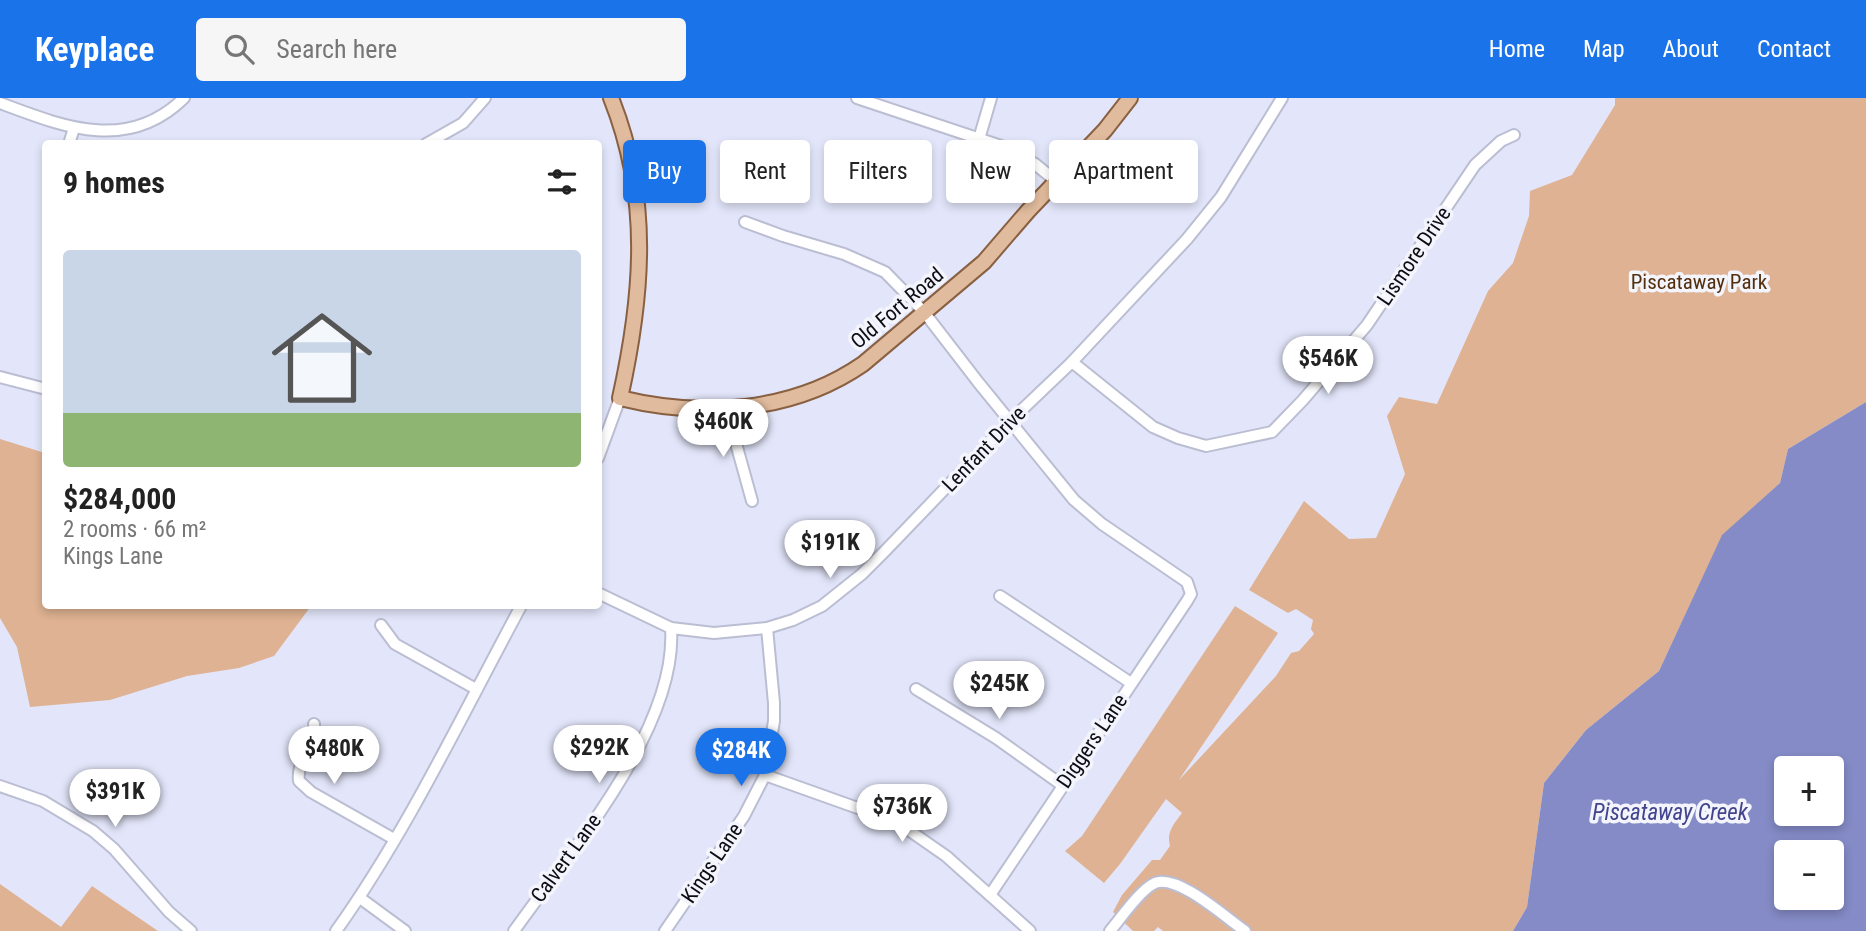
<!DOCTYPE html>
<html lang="en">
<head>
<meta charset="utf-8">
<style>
	:root { --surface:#fff; --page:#f6f6f6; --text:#222; --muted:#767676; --line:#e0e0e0; --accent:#1a73e8 }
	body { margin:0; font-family:"Roboto Condensed",sans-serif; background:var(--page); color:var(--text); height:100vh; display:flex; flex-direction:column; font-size:26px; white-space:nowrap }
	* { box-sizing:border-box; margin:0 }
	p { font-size:23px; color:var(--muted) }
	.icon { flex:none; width:38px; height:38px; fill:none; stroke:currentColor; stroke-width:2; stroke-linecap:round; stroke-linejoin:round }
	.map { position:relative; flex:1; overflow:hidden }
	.panel { position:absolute; left:42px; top:42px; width:560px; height:469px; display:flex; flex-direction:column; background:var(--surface); border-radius:7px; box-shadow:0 4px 10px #0003 }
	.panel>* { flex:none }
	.guide { position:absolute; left:623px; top:42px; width:665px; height:63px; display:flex; gap:14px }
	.fabs { position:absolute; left:1774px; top:658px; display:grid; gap:14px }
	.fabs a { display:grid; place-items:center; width:70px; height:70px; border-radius:7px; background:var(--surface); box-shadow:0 4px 10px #0003; font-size:35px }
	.price { position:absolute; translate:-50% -60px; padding:0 16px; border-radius:24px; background:#fff; color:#222; font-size:23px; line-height:46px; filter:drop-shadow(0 2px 4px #0008) }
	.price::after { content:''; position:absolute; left:50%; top:42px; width:21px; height:16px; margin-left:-10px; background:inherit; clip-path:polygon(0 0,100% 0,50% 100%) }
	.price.active { background:var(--accent); color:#fff }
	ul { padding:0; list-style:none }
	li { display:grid; align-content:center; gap:14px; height:371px; padding:0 21px }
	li+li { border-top:2px solid var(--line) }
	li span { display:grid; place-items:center; height:217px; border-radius:7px; color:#555 }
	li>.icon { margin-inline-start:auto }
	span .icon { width:126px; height:126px; fill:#fffc; stroke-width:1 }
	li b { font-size:30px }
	h2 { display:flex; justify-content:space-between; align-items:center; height:84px; padding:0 21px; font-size:30px }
	.chip { padding:0 24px; border-radius:7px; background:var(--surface); box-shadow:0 4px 10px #0003; font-size:24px; line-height:63px }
	.chip.active { background:var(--accent); color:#fff }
	header { display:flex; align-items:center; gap:42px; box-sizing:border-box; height:98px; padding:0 35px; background:var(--accent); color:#fff }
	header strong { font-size:33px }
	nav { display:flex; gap:38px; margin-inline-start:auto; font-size:24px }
	.search { width:490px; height:63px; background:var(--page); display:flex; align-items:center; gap:18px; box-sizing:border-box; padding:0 24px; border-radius:7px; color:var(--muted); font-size:26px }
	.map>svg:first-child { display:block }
</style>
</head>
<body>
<header>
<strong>Keyplace</strong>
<div class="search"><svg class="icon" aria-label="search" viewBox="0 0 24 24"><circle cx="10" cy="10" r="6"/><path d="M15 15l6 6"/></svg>Search here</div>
<nav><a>Home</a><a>Map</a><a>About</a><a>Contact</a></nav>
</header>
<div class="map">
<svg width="1866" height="833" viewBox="0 0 1866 833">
	<rect width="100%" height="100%" fill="#e3e6fa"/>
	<g fill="#deb292">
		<path d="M1615 0H1866V304L1788 351 1780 385 1722 438 1659 573 1586 632 1544 685 1527 809 1513 833H1163L1158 829 1154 833H1133L1113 814 1122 797 1152 762H1160L1170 748C1166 734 1174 726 1182 715L1166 701 1120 766 1104 785 1065 753 1082 738 1235 508 1278 535 1179 682 1276 578 1291 555 1299 553 1314 536 1311 531 1313 522 1296 511 1288 515 1249 492 1304 403 1349 441 1376 440 1405 376 1387 318 1399 299 1437 306 1488 193 1513 165 1529 118 1530 93 1572 77 1615 7Z"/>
		<path d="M0 341 45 355 46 508H311L274 558 239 570 187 578 110 602 30 609 17 549 0 520Z"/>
		<path d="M0 786 61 829 92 788 158 833H0Z"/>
	</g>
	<path fill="#848bc6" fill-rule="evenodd" d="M1866 304V833H1513L1527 809 1544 685 1586 632 1659 573 1722 437 1780 385 1788 351ZM1787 670H1832V716H1787ZM1787 754H1832V800H1787Z"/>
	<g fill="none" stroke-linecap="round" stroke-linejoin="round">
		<g stroke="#bbbed2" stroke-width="14">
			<g id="minor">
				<path d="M857 0 1004 49 1035 66 1056 83"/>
				<path d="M0 5C64 29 128 55 184 0"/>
				<path d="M979 41 991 0"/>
				<path d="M69 46 74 30"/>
				<path d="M426 46 463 25 485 0"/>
				<path d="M745 124 783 138 844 156 885 174 924 214 978 284 1074 402 1102 426 1187 484 1191 496 1187 503 990 797"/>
				<path d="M1072 264 1153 329 1178 340 1206 348 1272 334 1303 302 1367 227 1475 67 1501 43 1514 37"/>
				<path d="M0 279 46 291"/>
				<path d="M734 311 737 349 752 403"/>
				<path d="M598 360 620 300"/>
				<path d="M598 495 671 530 714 535 767 530 793 522 822 508 862 476 885 453 1010 323 1072 264 1187 141 1221 99 1282 0"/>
				<path d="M1000 498 1131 585"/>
				<path d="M381 527 395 546 476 591"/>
				<path d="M916 591 996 640 1062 687"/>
				<path d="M314 626C316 646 296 663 299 683L311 694 394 741"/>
				<path d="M765 677 897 724 946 758 1030 833"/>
				<path d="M0 688 43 703 93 733 114 751 169 814 191 833"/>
				<path d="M360 800 405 833"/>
				<path d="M336 833C408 732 462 617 521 508"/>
				<path d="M514 833C569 755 678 630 671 530"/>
				<path d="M665 833 744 718 765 677 774 623V605L767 530"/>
				<path d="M1110 833C1121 820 1140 792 1155 785 1178 776 1226 820 1245 833"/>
			</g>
		</g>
		<g stroke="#896142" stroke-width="18">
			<path id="major" d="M611 0C651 100 643 197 620 300 701 320 792 315 863 266L984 164 1028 113 1105 32 1130 0"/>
		</g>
		<use href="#minor" stroke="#fff" stroke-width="10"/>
		<use href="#major" stroke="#e1bb9d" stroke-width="14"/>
	</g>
	<g text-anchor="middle" stroke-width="7" stroke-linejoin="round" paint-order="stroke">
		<g font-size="21" fill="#0c0d13" stroke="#f3f4fc">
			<text transform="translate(1414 158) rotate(-56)" y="7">Lismore Drive</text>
			<text transform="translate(897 210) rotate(-40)" y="7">Old Fort Road</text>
			<text transform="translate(984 351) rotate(-46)" y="7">Lenfant Drive</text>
			<text transform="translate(1092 643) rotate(-56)" y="7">Diggers Lane</text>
			<text transform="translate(566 760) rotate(-54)" y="7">Calvert Lane</text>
			<text transform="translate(712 765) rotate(-56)" y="7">Kings Lane</text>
		</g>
		<g font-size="21" fill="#542f0e" stroke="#f3f4fc">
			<text x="1699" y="191">Piscataway Park</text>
		</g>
		<g font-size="23" font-style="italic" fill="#42448d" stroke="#f3f4fc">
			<text x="1670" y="722">Piscataway Creek</text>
		</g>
	</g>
</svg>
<div class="fabs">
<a>+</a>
<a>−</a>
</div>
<b class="price" style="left:1328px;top:298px">$546K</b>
<b class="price" style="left:723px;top:361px">$460K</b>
<b class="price" style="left:830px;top:482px">$191K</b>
<b class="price" style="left:999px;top:623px">$245K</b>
<b class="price" style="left:599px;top:687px">$292K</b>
<b class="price" style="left:334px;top:688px">$480K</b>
<b class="price active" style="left:741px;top:690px">$284K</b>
<b class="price" style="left:115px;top:731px">$391K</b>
<b class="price" style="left:902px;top:746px">$736K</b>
<div class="guide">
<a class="chip active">Buy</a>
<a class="chip">Rent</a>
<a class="chip">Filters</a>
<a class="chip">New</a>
<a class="chip">Apartment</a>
</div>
<section class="panel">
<h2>9 homes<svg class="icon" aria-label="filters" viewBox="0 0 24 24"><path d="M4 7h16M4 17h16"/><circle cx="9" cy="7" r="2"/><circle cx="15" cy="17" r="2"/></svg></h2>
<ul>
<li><span style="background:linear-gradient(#c9d6e8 75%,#8fb573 0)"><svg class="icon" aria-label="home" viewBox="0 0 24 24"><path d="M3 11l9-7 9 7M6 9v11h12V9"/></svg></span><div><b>$284,000</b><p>2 rooms · 66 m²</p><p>Kings Lane</p></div></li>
</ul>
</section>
</div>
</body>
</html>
